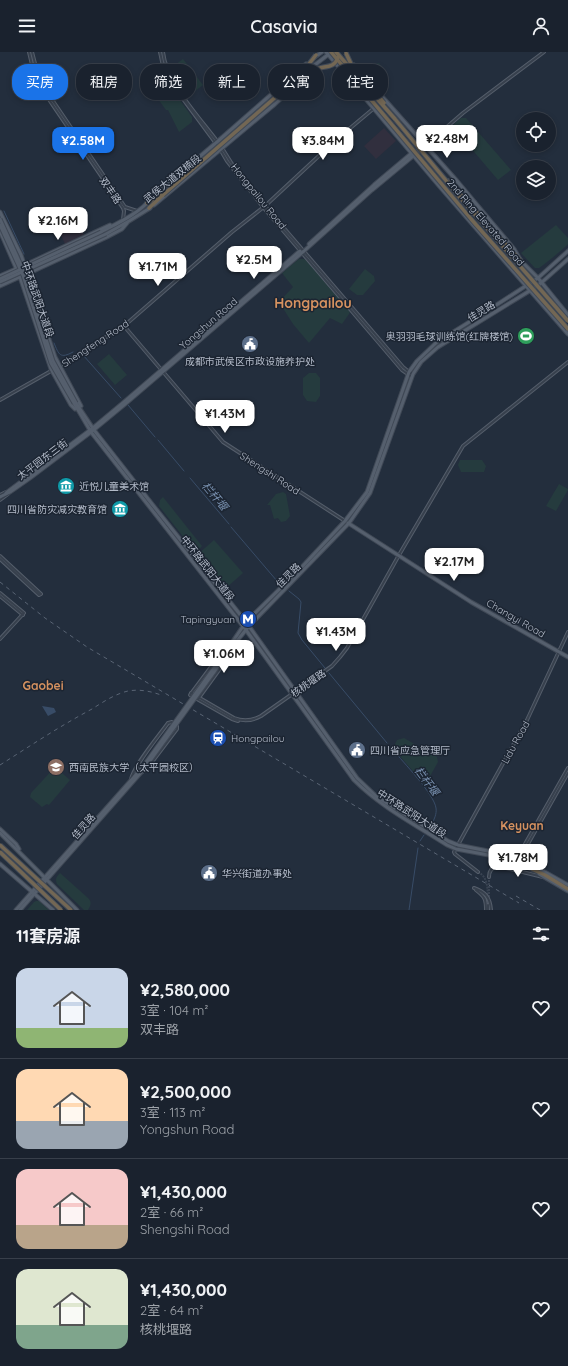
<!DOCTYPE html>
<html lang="zh">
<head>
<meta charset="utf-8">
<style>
	:root { --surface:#1a222e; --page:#232a36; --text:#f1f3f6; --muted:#9fa4aa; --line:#383f4a; --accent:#1a73e8 }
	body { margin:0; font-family:Quicksand,"Noto Sans SC",sans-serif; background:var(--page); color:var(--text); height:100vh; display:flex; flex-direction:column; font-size:15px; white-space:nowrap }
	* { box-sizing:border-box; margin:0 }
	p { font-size:13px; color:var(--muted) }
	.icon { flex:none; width:22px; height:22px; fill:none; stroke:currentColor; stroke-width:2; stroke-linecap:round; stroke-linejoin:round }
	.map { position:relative; height:858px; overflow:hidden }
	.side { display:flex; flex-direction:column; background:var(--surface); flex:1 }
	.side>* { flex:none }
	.banner { position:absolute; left:12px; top:12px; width:544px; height:36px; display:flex; gap:8px }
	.controls { position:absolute; left:516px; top:60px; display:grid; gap:8px }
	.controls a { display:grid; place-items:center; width:40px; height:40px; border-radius:50%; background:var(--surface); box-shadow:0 2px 6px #0003,0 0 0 1px var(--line); font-size:20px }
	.price { position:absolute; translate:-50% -34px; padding:0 9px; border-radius:8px; background:#fff; color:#222; font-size:13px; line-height:26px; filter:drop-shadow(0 1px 2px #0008) }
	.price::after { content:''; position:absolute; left:50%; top:24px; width:12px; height:9px; margin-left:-6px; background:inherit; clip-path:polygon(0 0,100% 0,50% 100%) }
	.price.current { background:var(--accent); color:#fff }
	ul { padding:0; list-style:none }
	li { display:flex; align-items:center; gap:12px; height:100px; padding:0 16px }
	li+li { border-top:1px solid var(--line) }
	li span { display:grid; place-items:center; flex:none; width:112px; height:80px; border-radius:12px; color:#555 }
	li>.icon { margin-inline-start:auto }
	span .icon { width:48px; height:48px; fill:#fffc; stroke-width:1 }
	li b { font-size:17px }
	h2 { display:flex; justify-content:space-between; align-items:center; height:48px; padding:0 16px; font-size:17px }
	.tag { padding:0 14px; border-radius:16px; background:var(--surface); box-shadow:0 2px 6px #0003,0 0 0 1px var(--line); font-size:14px; line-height:36px }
	.tag.current { background:var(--accent); color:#fff }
	header { display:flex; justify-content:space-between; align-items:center; height:52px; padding:0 16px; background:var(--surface); font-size:18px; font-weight:600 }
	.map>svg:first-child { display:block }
</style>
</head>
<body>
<header><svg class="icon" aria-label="menu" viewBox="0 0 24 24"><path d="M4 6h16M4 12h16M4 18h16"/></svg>Casavia<svg class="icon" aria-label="person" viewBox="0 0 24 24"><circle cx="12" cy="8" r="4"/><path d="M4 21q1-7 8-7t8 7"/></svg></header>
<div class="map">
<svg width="568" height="858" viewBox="0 0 568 858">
	<rect width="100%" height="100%" fill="#232e3d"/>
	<g fill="#312f3e">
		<path d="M384 76 396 89 376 107 364 94Z"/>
		<path d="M74 164 84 183 65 192 56 173Z"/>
	</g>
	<g fill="#253b3e">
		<path d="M183 7 203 33 191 42 171 16Z"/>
		<path d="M379 11 386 20 368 23 361 15Z"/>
		<path d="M177 44 192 65V70L179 80 168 58H166L158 47Z"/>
		<path d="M461 66H466L511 118 498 128 452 74Z"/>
		<path d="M556 173 568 186V192C566 195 540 216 539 216 537 216 536 216 535 216L521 201Z"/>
		<path d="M299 207H304L306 208 350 260 349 262 342 272 330 266 309 291 293 272 279 250 293 235 282 221Z"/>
		<path d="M365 217 374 224 375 229 363 243H357L349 237Z"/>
		<path d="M109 302 127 323 115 333 97 312Z"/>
		<path d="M309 321H316L320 326V344L316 350 307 349 303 343V326Z"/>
		<path d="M460 408H482L486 414 484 420H461L458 413Z"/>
		<path d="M559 432 568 437V438L556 459 546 454Z"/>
		<path d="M283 440 286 442 290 464 286 469 281 470 278 466 274 467 270 453H267L276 442Z"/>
		<path d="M163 445 202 494 196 501 159 454 160 448Z"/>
		<path d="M214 488 243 521 226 536 197 503Z"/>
		<path d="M404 686 437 705 438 710 425 733 393 696 397 688Z"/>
		<path d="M55 715 70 728 49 753 47 752 42 755 30 745 31 741Z"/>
		<path d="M60 821 88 846C92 850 91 853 88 858H84L57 832C55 827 56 825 60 821Z"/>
		<path d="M36 849H39L49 858H27L34 850Z"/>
	</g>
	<path fill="#384c67" d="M42 654 54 656 56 660 48 664Z"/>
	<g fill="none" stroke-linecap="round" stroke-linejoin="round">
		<g stroke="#384c67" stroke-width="1">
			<path d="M4 159 24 202"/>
			<path d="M34 226 42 254"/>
			<path d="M45 260 48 272"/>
			<path d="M54 291C59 303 60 307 73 300"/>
			<path d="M83 303 121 346"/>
			<path d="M128 353 155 385"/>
			<path d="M158 388 184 419"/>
			<path d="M190 426 229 472"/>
			<path d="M231 475 277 529"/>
			<path d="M289 539 299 547 301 550 298 581 302 588 325 616"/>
			<path d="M329 621 387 691"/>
			<path d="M393 698C403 710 434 742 436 756 437 762 434 768 431 773"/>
			<path d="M420 789 424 783"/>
			<path d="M409 858 418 796"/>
		</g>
		<g stroke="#394352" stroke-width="2" stroke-dasharray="2 1" stroke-linecap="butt">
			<path d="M478 820C490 826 487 841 488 853"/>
			<path d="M489 825V848"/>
		</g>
		<g stroke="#555e6b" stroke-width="4">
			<g id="minor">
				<path d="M29 0 33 17 46 43 123 156 124 159 123 168"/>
				<path d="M32 0 38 23 53 49 125 155 137 159"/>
				<path d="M160 0 163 14 172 32 220 97 227 109 263 155 402 318 412 325"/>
				<path d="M163 0C166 30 199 65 217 89"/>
				<path d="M426 93 463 61 544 0"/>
				<path d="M222 96 232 112 265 154 403 315 409 320 413 322"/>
				<path d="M124 274 223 390 345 469"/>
				<path d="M59 314 124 274 232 180 265 154 336 88 373 57"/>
				<path d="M0 348 51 319"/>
				<path d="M0 443 6 440"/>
				<path d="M0 448 8 442"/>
				<path d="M0 504 41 542 39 543 0 507"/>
				<path d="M0 541 24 561 0 587"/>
				<path d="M0 544 23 563"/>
				<path d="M231 591 228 592 190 643 232 667 238 669"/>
				<path d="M191 641 234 666C244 670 252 669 261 664L332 614 340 605 347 596 399 503 463 394 568 310"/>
				<path d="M198 647 235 596V592"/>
				<path d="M131 727C135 712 158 685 168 671L172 670 177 674V677L146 718 142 720"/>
				<path d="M520 806 568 721"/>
				<path d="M516 808 568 716"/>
				<path d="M478 820 455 802 454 800 527 668 568 580"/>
				<path d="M489 825C489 819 492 815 498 814L543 825"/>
				<path d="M474 836C485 840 490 845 491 858"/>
				<path d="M476 838C485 845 486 847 486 858"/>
				<path d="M488 853V858"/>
			</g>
		</g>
		<g stroke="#404956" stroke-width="5">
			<g id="major">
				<path d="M326 0 440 135 568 282"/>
				<path d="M315 5 322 0"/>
				<path d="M354 13 457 129 514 197 521 209 538 226 568 263"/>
				<path d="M154 153 275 52 303 27 312 15 329 2"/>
				<path d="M0 160 21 203 55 305 81 354"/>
				<path d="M0 179 20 225 51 317 71 353 75 357"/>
				<path d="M101 180C116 172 142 160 151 146L217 90 306 12"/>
				<path d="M106 182 129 169 150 156"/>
				<path d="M309 192 374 133 412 101 420 97"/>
				<path d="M23 214 110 173"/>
				<path d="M27 222 107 185 122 177 127 171"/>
				<path d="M0 224 18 216"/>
				<path d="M0 234 22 224"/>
				<path d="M74 351 91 380 246 578 354 728C381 755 416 773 447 793L456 797 516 808 533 818"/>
				<path d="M76 351 94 378 152 452 246 570 357 726 377 745 448 789 458 793 518 805 568 833"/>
				<path d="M6 441 93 376 123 351 300 199"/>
				<path d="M0 445 10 440 30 426 91 380 125 352 304 199 372 138 425 94"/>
				<path d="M348 471 471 550 568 605"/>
				<path d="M227 598 246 570 300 517 345 469 367 440 409 320 417 309 437 290 487 259 538 226 568 199"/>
				<path d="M229 599 249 574 349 471 370 441 413 322 421 310 438 295 531 238 541 231 568 207"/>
				<path d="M0 777 16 792 19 797"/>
				<path d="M0 781 77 858"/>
				<path d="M0 812 53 858"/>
				<path d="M539 822 568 839"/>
				<path d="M16 858 142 716"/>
				<path d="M20 858 144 717"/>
			</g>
		</g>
		<g stroke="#424b58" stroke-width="5.5">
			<g id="highway">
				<path d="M448 129 521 209"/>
				<path d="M147 151 162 141"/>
				<path d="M149 156 163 143"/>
				<path d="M532 817 545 823 568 837"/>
			</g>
		</g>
		<use href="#minor" stroke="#37404d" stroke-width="2"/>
		<use href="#major" stroke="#555f6d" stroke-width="3"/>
		<use href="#highway" stroke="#736754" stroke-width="3.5"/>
		<g stroke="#596474" stroke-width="1" stroke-dasharray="4 4" stroke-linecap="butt">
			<path d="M0 530 45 566 87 595 519 851"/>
			<path d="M0 713C30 694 60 674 92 657 103 650 115 642 128 639 139 637 150 639 161 643"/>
			<path d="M516 844 540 858"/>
		</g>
		<g stroke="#404956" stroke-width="5" stroke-linecap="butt">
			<g id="major-bridge">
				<path d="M0 167 25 222 53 309 76 351"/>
				<path d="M0 173 23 223 51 311 74 351"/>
				<path d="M0 227 101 180"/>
				<path d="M0 230 106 182"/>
				<path d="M142 716 227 598"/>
				<path d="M144 717 229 599"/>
			</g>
		</g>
		<g stroke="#424b58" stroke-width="5.5" stroke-linecap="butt">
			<g id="highway-bridge">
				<path d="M331 0 471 167 568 277"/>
				<path d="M336 0 395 67 458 143 568 269"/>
				<path d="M346 1 351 12 384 51"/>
				<path d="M290 29 309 12 316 3"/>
				<path d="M163 143 301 23C307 19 313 17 320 16 328 14 335 15 338 5"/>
				<path d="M0 793 71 858"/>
				<path d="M0 800 61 858"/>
			</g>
		</g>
		<use href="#major-bridge" stroke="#555f6d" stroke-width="3"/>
		<use href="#highway-bridge" stroke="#736754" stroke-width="3.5"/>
	</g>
	<defs>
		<g id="stadium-disc" transform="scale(0.9)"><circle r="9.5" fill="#2e9e5b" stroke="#1c2532"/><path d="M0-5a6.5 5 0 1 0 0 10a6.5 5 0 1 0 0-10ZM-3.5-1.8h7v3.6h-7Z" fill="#fff"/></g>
		<g id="civic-disc" transform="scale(0.9)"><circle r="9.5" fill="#5c6f8a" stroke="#1c2532"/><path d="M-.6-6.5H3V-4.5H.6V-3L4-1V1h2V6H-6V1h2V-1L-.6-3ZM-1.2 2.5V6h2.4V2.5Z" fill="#fff"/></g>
		<g id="museum-disc" transform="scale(0.9)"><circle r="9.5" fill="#0f9aa8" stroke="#1c2532"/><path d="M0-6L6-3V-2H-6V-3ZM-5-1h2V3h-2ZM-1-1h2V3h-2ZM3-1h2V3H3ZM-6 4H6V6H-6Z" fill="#fff"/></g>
		<g id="metro-disc" transform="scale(0.9)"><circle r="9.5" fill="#1a4fb4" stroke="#1c2532"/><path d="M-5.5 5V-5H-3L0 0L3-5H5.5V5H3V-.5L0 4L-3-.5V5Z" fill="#fff"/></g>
		<g id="station-disc" transform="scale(0.9)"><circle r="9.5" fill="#1a4fb4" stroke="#1c2532"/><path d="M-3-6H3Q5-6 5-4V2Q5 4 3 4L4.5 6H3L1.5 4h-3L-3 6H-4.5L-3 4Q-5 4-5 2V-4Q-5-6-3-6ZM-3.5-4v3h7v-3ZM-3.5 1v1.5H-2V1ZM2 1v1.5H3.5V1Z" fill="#fff"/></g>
		<g id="university-disc" transform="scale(0.9)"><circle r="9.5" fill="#8d6e63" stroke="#1c2532"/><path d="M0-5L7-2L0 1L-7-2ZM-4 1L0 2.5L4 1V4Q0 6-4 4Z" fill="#fff"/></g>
	</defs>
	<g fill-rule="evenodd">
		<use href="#stadium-disc" x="526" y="284"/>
		<use href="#civic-disc" x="250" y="292"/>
		<use href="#museum-disc" x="66" y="434"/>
		<use href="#museum-disc" x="120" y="457"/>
		<use href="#metro-disc" x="248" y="567"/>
		<use href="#station-disc" x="218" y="686"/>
		<use href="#civic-disc" x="357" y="698"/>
		<use href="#university-disc" x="56" y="715"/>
		<use href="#civic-disc" x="209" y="821"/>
	</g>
	<g text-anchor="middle" stroke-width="3" stroke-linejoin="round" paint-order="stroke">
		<g font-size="10" fill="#b3bbc9" stroke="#1c2532">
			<text transform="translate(172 126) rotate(-39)" y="4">武侯大道双楠段</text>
			<text transform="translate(111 138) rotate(55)" y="4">双丰路</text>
			<text transform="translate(259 144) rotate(51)" y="4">Hongpailou Road</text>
			<text transform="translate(486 170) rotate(49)" y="4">2nd Ring Elevated Road</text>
			<text transform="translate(38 247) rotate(71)" y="4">中环路武阳大道段</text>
			<text transform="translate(481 259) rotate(-31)" y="4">佳灵路</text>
			<text transform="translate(208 271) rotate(-41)" y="4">Yongshun Road</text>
			<text transform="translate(95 291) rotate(-33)" y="4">Shengfeng Road</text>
			<text transform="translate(42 407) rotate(-37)" y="4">太平园东三街</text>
			<text transform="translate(270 421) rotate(33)" y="4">Shengshi Road</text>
			<text transform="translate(208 516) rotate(52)" y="4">中环路武阳大道段</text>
			<text transform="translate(288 523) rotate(-45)" y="4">佳灵路</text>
			<text transform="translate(516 566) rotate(30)" y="4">Changyi Road</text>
			<text transform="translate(308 631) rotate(-35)" y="4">核桃堰路</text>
			<text transform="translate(515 690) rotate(-61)" y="4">Lidu Road</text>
			<text transform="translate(412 761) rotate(33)" y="4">中环路武阳大道段</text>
			<text transform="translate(83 774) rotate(-49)" y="4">佳灵路</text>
		</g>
		<g font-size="10" fill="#b3bbc9" stroke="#1c2532" text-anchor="start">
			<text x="513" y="288" text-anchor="end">奥羽羽毛球训练馆(红牌楼馆)</text>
			<text x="250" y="313" text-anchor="middle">成都市武侯区市政设施养护处</text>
			<text x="79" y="438">近悦儿童美术馆</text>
			<text x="107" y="461" text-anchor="end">四川省防灾减灾教育馆</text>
			<text x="235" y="571" text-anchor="end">Tapingyuan</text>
			<text x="231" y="690">Hongpailou</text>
			<text x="370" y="702">四川省应急管理厅</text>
			<text x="69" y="719">西南民族大学（太平园校区）</text>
			<text x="222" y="825">华兴街道办事处</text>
		</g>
		<g font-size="11" font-style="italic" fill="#7a92b1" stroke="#1c2532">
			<text transform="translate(215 444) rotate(50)" y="4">栏杆堰</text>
			<text transform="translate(427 729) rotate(53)" y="4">栏杆堰</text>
		</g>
		<g font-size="12" font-weight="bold" fill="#d69260" stroke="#1c2532">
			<text x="43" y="638">Gaobei</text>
			<text x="522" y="778">Keyuan</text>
		</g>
		<g font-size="14" font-weight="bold" fill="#d69260" stroke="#1c2532">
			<text x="313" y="256">Hongpailou</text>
		</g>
	</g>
</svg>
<div class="controls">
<a><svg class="icon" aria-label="locate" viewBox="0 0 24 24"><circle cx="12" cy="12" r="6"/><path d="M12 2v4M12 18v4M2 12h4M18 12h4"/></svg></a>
<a><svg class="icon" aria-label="layers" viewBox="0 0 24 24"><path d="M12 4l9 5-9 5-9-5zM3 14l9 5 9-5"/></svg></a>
</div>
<b class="price" style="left:447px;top:107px">¥2.48M</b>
<b class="price current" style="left:83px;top:109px">¥2.58M</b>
<b class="price" style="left:323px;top:109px">¥3.84M</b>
<b class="price" style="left:58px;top:189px">¥2.16M</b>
<b class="price" style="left:254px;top:228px">¥2.5M</b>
<b class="price" style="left:158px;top:235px">¥1.71M</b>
<b class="price" style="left:225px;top:382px">¥1.43M</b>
<b class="price" style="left:454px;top:530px">¥2.17M</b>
<b class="price" style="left:336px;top:600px">¥1.43M</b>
<b class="price" style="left:224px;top:622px">¥1.06M</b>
<b class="price" style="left:518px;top:826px">¥1.78M</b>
<div class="banner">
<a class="tag current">买房</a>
<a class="tag">租房</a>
<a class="tag">筛选</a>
<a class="tag">新上</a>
<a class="tag">公寓</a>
<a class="tag">住宅</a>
</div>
</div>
<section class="side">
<h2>11套房源<svg class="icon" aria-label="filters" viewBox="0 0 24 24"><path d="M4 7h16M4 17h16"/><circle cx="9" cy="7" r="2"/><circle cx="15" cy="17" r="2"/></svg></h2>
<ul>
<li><span style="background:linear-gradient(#c9d6e8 75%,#8fb573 0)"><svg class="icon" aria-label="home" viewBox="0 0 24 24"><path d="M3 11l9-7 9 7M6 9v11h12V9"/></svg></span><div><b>¥2,580,000</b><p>3室 · 104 m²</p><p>双丰路</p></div><svg class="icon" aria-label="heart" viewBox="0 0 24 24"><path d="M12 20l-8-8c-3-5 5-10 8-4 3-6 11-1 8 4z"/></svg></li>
<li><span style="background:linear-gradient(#ffd9b3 65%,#9aa5b1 0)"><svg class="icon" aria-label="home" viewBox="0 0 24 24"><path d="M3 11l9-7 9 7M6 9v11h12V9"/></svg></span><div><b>¥2,500,000</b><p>3室 · 113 m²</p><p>Yongshun Road</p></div><svg class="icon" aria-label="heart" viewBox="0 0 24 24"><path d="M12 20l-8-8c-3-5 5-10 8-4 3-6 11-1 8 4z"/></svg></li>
<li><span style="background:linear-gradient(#f6c9c9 70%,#b9a48a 0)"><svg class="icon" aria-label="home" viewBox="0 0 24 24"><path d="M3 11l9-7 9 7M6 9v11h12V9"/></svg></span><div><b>¥1,430,000</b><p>2室 · 66 m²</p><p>Shengshi Road</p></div><svg class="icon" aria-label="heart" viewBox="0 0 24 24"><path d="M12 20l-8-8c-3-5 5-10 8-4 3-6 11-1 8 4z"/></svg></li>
<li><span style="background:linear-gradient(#dfe7d0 70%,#7fa58c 0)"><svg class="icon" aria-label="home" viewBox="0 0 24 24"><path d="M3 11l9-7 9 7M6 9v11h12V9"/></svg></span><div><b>¥1,430,000</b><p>2室 · 64 m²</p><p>核桃堰路</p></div><svg class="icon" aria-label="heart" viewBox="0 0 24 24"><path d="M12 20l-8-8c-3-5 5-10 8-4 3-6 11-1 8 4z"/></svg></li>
</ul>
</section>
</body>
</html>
